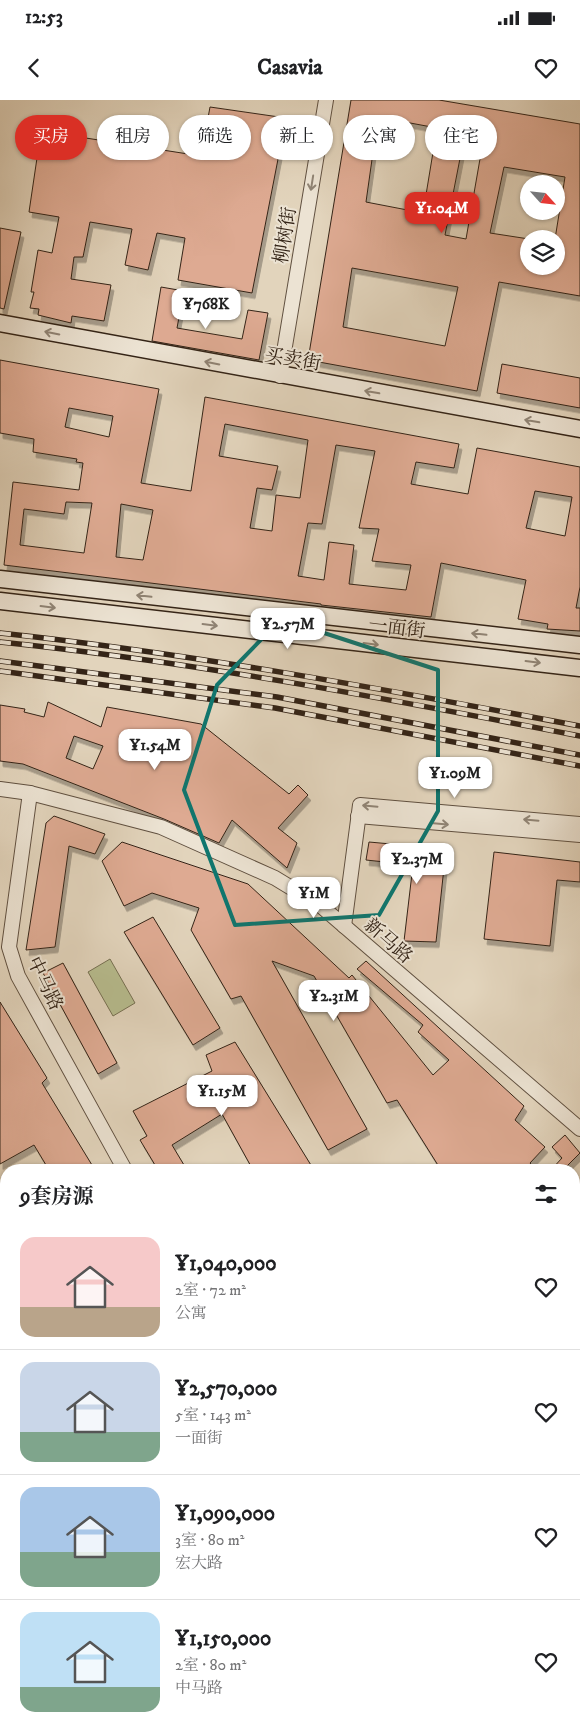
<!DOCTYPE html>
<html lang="zh">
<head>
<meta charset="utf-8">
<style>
	:root { --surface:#fff; --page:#f6f6f6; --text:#202124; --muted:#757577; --line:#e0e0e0; --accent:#d93025 }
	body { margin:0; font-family:"IM FELL DW Pica","Noto Serif SC",serif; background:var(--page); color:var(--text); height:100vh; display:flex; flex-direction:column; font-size:19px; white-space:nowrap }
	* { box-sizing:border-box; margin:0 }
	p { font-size:16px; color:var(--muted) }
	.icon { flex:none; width:28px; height:28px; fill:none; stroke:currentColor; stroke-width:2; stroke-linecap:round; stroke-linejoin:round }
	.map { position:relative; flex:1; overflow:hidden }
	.sheet { position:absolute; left:0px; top:1064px; width:580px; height:571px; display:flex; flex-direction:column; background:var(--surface); border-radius:20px 20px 0 0; box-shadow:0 1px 4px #0004 }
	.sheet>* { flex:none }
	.hud { position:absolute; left:15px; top:15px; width:550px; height:45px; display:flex; gap:10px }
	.needle { width:32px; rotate:117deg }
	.buttons { position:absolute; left:520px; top:75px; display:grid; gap:10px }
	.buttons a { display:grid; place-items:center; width:45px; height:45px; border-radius:50%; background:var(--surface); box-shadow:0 1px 4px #0004; font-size:25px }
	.price { position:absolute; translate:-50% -42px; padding:0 11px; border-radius:10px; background:#fff; color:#222; font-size:16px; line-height:32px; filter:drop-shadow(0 1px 2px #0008) }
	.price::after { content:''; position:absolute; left:50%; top:30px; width:15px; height:11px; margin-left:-8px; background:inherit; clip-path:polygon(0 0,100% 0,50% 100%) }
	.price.active { background:var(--accent); color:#fff }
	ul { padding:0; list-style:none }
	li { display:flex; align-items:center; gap:15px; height:125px; padding:0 20px }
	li+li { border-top:1px solid var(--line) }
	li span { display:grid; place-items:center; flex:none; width:140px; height:100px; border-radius:15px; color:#555 }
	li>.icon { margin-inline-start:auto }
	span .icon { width:60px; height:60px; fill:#fffc; stroke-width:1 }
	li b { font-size:21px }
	h2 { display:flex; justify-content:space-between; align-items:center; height:60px; padding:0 20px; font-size:21px }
	.tag { padding:0 18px; border-radius:22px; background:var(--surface); box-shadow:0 1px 4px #0004; font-size:18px; line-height:45px }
	.tag.active { background:var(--accent); color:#fff }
	.status { display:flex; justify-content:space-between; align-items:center; height:35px; padding:0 25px; background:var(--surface); direction:ltr }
	.status svg { height:14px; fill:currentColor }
	header { display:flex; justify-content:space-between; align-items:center; height:65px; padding:0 20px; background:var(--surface); font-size:22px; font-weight:700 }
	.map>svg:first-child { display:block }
</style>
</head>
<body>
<div class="status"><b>12:53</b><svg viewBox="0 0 49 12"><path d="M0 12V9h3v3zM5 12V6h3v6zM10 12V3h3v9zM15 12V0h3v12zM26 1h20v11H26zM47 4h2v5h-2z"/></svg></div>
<header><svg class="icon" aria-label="back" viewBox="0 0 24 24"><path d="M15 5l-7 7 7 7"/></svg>Casavia<svg class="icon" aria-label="heart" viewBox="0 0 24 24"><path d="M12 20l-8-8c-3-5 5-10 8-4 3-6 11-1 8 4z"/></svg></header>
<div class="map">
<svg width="580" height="1634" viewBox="0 0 580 1634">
	<defs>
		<filter id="shadow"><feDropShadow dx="3" dy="5.5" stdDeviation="0" flood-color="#0004"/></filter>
	</defs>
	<rect width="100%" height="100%" fill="#e2d4bc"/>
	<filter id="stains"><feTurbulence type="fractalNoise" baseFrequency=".004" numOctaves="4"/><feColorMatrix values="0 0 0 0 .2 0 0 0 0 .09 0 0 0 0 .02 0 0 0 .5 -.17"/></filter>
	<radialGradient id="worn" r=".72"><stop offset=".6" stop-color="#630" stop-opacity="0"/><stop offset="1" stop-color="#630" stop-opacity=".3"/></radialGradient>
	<path fill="#b7bc8e" stroke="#767052" d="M110 859 135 903 113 916 88 872Z"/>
	<g fill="#deaa92" stroke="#342417" fill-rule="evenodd" filter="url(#shadow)">
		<path d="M351 0H439L580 24V196L499 182 477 291 308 260ZM378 17 437 28 423 113 366 102ZM465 33 484 36 466 139 445 135ZM504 67 565 77 555 139 556 166H529V139L490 133ZM352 168 458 187 445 246 343 227Z"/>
		<path d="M210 7 286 18 252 193 178 180 185 138 157 133 148 170 125 165 132 129 90 122 83 157H74L71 179 111 185 104 221 72 216 71 223 38 215 39 209 30 208 34 192H31L38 150 52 153 59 117 29 112 41 31 201 56Z"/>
		<path d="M0 128 21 132 4 209 0 208Z"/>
		<path d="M161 187 184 191 177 228 242 239 248 210 268 213 259 260 152 241Z"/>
		<path d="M0 260 159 289 141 383 191 391 205 297 459 344 454 368 416 362 411 384 468 394 477 348 580 367V487L576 508H580V531L547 529 548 524 518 519 526 480 441 463 431 517 321 505V504L4 465 13 382 79 390 83 363 76 362 77 359 33 352 34 339 0 333ZM69 308 113 316 109 337 65 327ZM225 324 308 340 300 398 276 395 272 431 250 428 257 388 272 390 278 366 219 356ZM336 345 375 351 359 428 379 429 372 461 411 465 406 490 349 484 354 445 329 442 324 480 298 476 308 423 322 424ZM535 391 572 397 565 436 526 428ZM66 402 92 403 84 453 20 445 24 409 64 414ZM121 404 153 410 143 460 116 457Z"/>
		<path d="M502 264 580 278V308L497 293Z"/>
		<path d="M48 602 101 627 107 607 201 624 289 694 298 685 308 695 278 728 297 743 287 768 232 720 219 743 164 719 23 664 0 661V605L25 609 24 612 44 617ZM74 636 103 646 93 669 66 658Z"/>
		<path d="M54 716 105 734 95 754 69 746 55 847 26 850 46 723Z"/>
		<path d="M122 742 248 784 349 878 352 875 433 975 449 960 418 932 423 925 357 869 366 861 524 1006 515 1020 545 1047 530 1063 536 1070H441L397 1000 387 1003 314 876 272 861 367 1029 328 1050 241 896 231 899 191 830 199 808 152 793 124 806 102 761Z"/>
		<path d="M369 742 446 749 436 842 404 841 413 765 366 760Z"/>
		<path d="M494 752 580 762V782L557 780 550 846 484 839Z"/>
		<path d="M153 817 220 928 193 945 124 832Z"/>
		<path d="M63 863 117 963 98 974 43 873Z"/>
		<path d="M0 902 47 978 42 983 95 1070H49L34 1045 0 1064Z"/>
		<path d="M235 942 314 1070H253L222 1014 172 1045 187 1070H158L140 1040 147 1036 133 1011 212 971 206 955Z"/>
		<path d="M565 1035 580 1053 563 1070H551L562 1058 552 1047Z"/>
	</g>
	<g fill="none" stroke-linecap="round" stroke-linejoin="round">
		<g stroke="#605040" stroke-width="16">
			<g id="tertiary">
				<path d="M280 276 326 0"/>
				<path d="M0 689 30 693 161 727 275 778 321 806 580 1029"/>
				<path d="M30 693 9 847 18 876 125 1070"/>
				<path d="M358 716 580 735"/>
				<path d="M344 826 360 705 580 724"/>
				<path d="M434 1629 436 1634"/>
			</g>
		</g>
		<g stroke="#342417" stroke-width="19">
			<g id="secondary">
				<path d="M0 223 580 329"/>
				<path d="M0 479 580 545"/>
				<path d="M0 501 580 568"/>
			</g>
		</g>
		<use href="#tertiary" stroke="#ece3d3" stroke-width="14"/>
		<use href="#secondary" stroke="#ece3d3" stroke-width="16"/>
		<g stroke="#342417" stroke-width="5.5">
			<g id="rail">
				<path d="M0 533C195 554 388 590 580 626"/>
				<path d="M0 542C195 562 388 599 580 636"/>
				<path d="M0 561 277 597 580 655"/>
				<path d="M0 571 275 608 580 666"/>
			</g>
		</g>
		<use href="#rail" stroke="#ece3d3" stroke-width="4" stroke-dasharray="11" stroke-linecap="butt"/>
	</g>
	<defs><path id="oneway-shaft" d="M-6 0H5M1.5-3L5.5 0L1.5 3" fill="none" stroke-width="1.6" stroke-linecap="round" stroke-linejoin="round" transform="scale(1.25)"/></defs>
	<g stroke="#908475">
		<use href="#oneway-shaft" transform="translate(312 83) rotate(99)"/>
		<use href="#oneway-shaft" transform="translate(52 233) rotate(-169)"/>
		<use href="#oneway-shaft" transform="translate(212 263) rotate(-169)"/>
		<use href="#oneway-shaft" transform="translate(372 292) rotate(-170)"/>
		<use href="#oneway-shaft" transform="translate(532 321) rotate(-170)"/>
		<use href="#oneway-shaft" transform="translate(144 496) rotate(-174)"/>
		<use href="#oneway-shaft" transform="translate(48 507) rotate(7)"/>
		<use href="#oneway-shaft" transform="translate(210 525) rotate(7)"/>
		<use href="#oneway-shaft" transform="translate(479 534) rotate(-174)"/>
		<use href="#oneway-shaft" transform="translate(371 544) rotate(7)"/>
		<use href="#oneway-shaft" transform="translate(533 562) rotate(7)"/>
		<use href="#oneway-shaft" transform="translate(370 706) rotate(-175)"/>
		<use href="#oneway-shaft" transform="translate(531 720) rotate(-175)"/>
		<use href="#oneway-shaft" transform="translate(441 724) rotate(5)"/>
	</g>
	<path fill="none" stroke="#0f766e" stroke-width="4" stroke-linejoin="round" d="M281 519 438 570V711L379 815 235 825 184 690 217 585Z"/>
	<g text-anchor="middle" stroke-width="4" stroke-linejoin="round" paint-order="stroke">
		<g font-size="19" fill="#342417" stroke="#ece3d3">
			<text transform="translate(284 135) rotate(-81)" y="7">柳树街</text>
			<text transform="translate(293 258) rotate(10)" y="7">买卖街</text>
			<text transform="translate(397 527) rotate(7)" y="7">一面街</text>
			<text transform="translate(389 840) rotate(41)" y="7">新马路</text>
			<text transform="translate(46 883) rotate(64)" y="7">中马路</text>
		</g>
	</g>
	<rect width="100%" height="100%" filter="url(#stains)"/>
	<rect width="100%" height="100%" fill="url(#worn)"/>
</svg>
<div class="buttons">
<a><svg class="needle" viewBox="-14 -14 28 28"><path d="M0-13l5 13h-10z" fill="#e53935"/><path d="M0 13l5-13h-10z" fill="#757577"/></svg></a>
<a><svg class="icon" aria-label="layers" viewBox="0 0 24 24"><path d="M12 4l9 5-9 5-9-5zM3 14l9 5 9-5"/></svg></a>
</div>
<b class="price active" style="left:442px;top:134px">¥1.04M</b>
<b class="price" style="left:206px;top:230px">¥768K</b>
<b class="price" style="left:288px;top:550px">¥2.57M</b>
<b class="price" style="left:155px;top:671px">¥1.54M</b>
<b class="price" style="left:455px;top:699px">¥1.09M</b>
<b class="price" style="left:417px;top:785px">¥2.37M</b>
<b class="price" style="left:314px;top:819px">¥1M</b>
<b class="price" style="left:334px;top:922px">¥2.31M</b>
<b class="price" style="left:222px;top:1017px">¥1.15M</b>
<div class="hud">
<a class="tag active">买房</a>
<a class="tag">租房</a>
<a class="tag">筛选</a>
<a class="tag">新上</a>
<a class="tag">公寓</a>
<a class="tag">住宅</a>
</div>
<section class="sheet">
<h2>9套房源<svg class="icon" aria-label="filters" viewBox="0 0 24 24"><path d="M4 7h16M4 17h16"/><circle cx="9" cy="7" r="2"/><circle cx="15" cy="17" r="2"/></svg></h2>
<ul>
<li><span style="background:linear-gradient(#f6c9c9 70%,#b9a48a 0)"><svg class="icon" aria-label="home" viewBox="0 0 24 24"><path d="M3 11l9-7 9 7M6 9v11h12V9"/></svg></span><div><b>¥1,040,000</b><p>2室 · 72 m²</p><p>公寓</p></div><svg class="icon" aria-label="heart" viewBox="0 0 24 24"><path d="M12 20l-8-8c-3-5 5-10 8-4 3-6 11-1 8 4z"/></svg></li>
<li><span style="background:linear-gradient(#c9d6e8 70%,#7fa58c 0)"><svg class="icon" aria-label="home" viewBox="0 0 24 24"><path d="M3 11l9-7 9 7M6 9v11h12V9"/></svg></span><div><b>¥2,570,000</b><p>5室 · 143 m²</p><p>一面街</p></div><svg class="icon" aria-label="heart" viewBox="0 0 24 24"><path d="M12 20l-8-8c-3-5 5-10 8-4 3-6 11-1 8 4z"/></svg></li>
<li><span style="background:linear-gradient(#a9c7e8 65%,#7fa58c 0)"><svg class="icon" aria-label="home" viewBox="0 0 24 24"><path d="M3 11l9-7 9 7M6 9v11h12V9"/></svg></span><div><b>¥1,090,000</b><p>3室 · 80 m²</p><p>宏大路</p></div><svg class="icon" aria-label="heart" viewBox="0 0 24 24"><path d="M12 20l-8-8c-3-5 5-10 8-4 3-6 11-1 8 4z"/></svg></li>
<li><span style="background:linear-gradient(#bfe0f5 75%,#7fa58c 0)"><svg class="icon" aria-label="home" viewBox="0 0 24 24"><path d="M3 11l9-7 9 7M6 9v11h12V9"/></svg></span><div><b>¥1,150,000</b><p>2室 · 80 m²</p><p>中马路</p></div><svg class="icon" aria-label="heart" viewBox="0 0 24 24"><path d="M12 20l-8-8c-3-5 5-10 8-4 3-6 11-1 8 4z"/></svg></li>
</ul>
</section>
</div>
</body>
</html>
